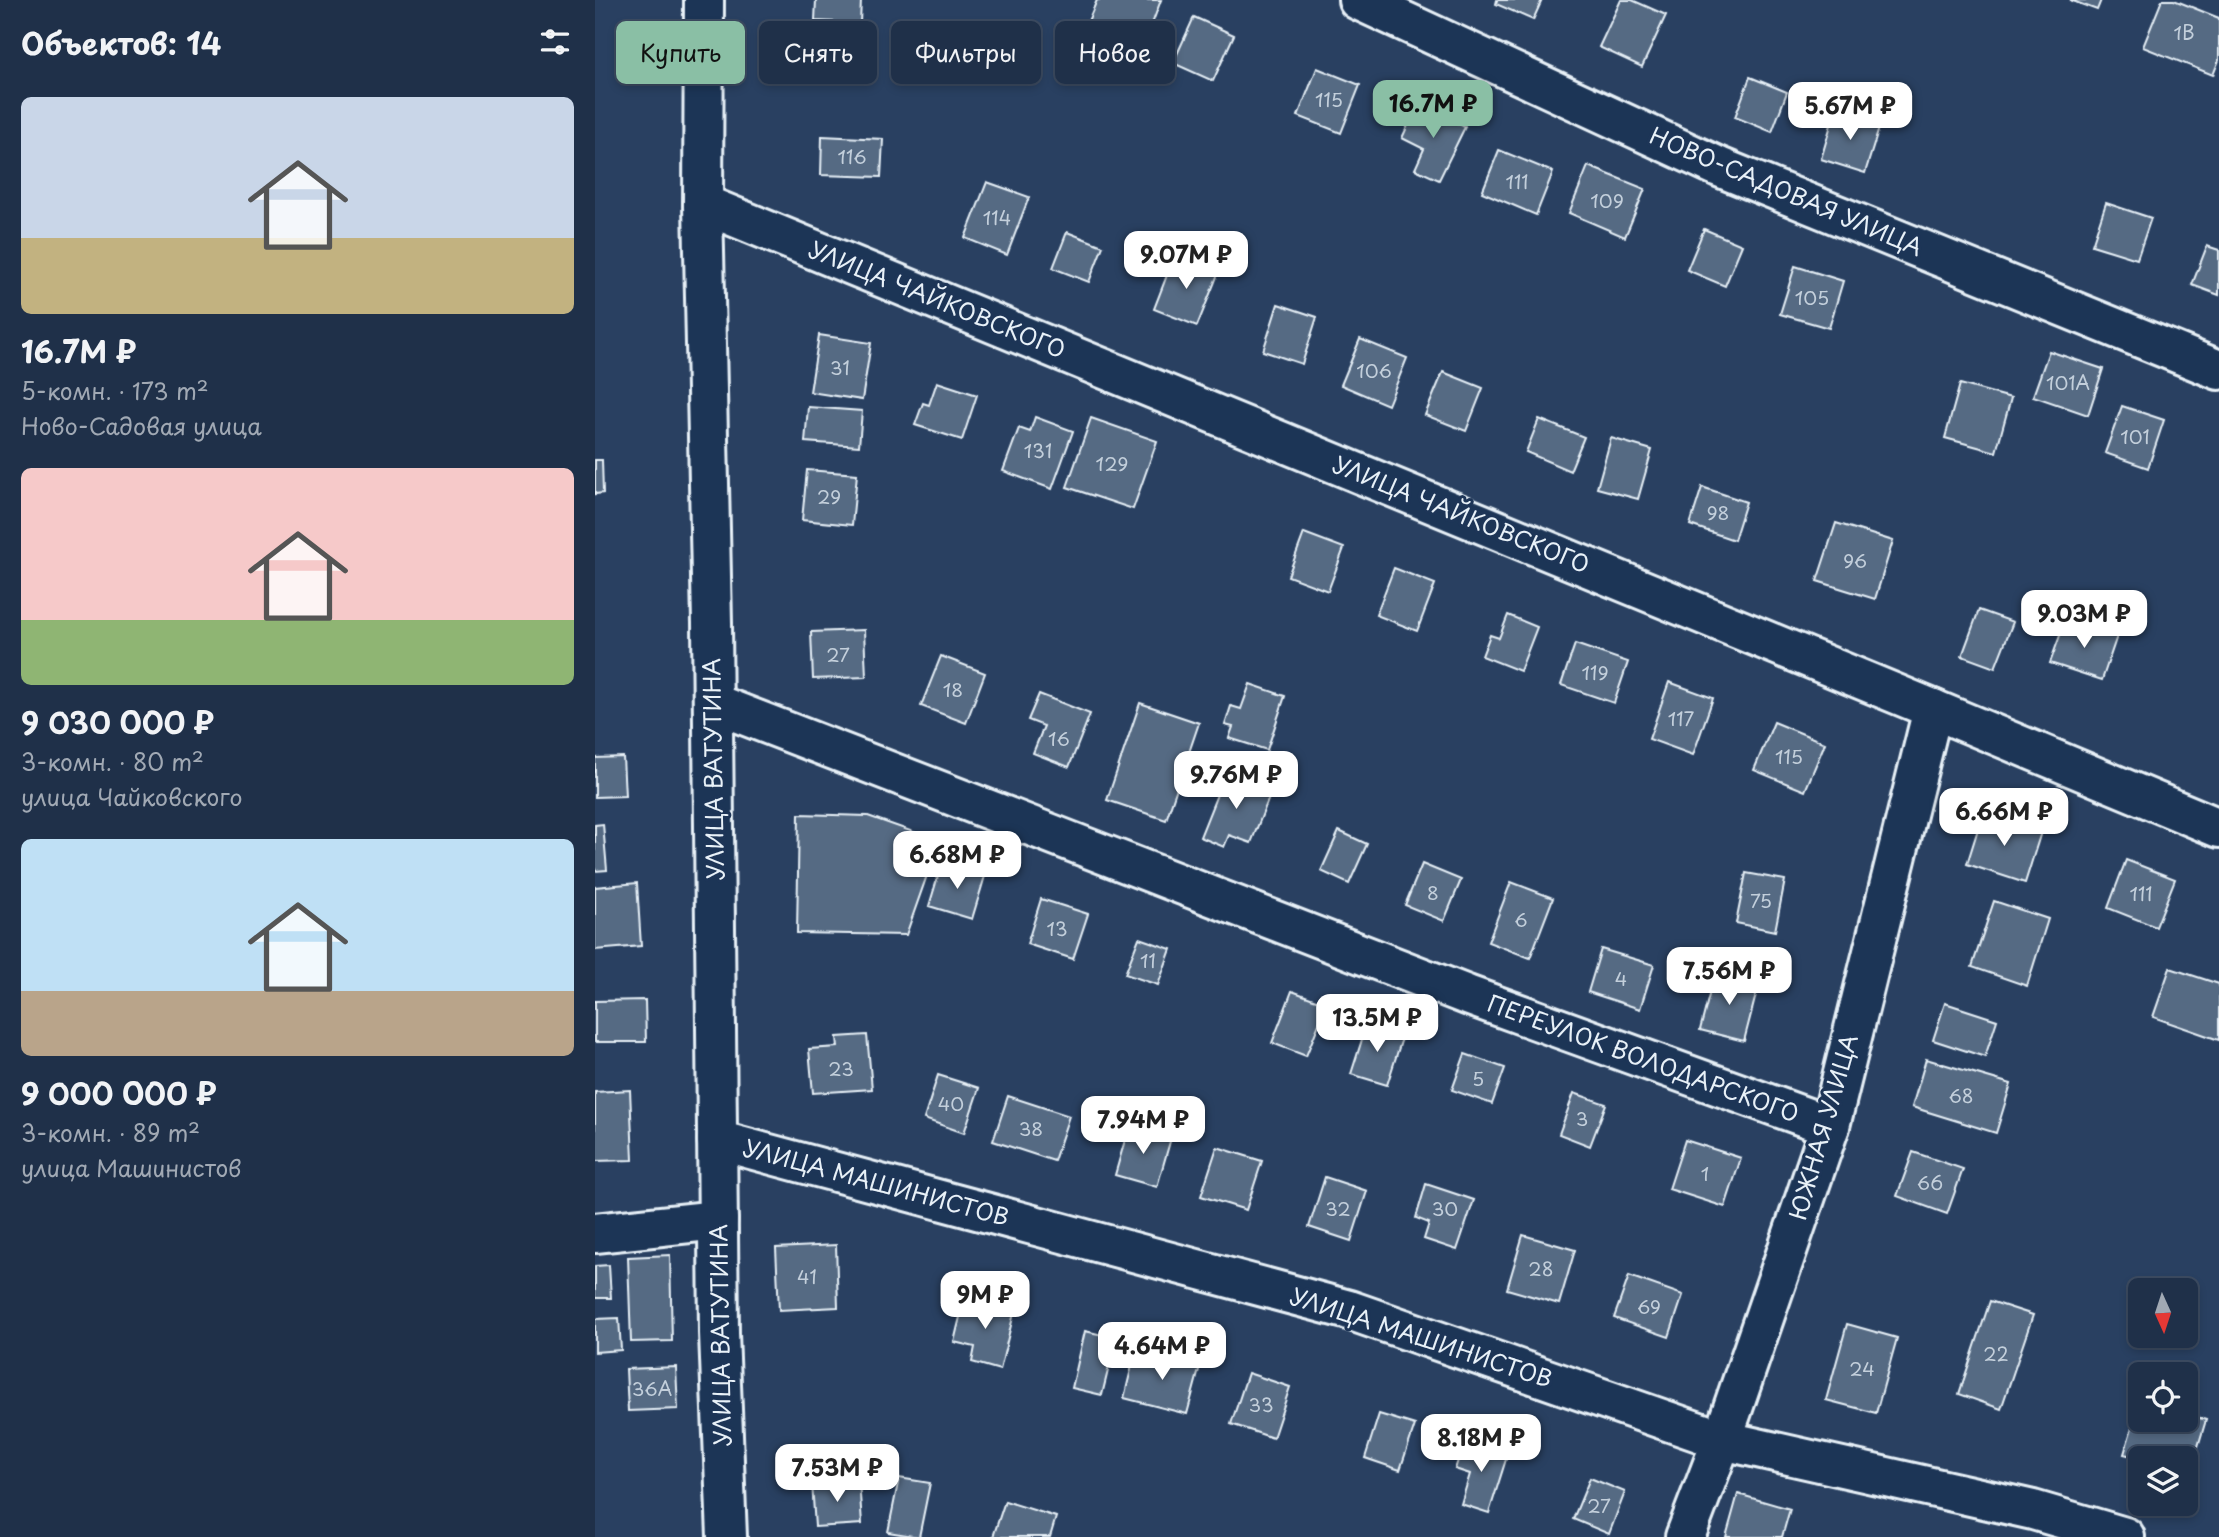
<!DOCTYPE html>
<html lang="ru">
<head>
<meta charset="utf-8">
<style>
	:root { --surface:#1f3049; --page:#273850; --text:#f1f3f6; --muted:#a1a9b4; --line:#3c4b61; --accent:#8abfa5 }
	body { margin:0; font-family:"Playpen Sans",sans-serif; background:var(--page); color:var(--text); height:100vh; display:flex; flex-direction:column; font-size:26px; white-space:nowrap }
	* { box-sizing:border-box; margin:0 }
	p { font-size:23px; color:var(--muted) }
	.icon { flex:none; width:38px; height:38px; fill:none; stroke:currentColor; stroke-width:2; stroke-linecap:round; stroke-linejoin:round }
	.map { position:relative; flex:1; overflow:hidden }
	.drawer { display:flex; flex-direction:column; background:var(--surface); width:595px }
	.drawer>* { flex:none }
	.guide { position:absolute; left:21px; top:21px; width:665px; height:63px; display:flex; gap:14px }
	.needle { width:46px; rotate:177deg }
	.controls { position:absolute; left:1533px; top:1278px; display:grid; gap:14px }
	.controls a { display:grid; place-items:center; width:70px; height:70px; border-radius:10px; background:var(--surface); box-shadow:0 4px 10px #0003,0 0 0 2px var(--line); font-size:35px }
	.price { position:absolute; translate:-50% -60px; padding:0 16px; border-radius:14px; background:#fff; color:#222; font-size:23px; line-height:46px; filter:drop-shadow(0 2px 4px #0008) }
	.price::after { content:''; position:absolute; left:50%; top:42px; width:21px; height:16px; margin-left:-10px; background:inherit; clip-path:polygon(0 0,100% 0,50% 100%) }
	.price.on { background:var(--accent); color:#111 }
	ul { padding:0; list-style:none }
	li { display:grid; align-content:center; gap:14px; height:371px; padding:0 21px }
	li span { display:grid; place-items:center; height:217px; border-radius:10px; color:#555 }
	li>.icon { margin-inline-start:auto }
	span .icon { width:126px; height:126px; fill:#fffc; stroke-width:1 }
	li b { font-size:30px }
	h2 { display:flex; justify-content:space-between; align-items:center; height:84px; padding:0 21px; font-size:30px }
	.tag { padding:0 24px; border-radius:10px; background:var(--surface); box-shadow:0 4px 10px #0003,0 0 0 2px var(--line); font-size:24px; line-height:63px }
	.tag.on { background:var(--accent); color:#111 }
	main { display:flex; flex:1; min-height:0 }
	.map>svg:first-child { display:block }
</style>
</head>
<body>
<main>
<section class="drawer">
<h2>Объектов: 14<svg class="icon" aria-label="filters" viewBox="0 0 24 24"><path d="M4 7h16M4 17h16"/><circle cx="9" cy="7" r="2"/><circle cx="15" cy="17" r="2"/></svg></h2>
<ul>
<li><span style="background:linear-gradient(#c9d6e8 65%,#c2b280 0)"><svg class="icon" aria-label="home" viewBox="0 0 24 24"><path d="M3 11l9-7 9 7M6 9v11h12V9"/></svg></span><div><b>16.7M ₽</b><p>5-комн. · 173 m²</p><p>Ново-Садовая улица</p></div></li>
<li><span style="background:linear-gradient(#f6c9c9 70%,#8fb573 0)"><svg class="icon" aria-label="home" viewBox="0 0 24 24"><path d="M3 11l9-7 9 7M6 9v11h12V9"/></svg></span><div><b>9 030 000 ₽</b><p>3-комн. · 80 m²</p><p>улица Чайковского</p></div></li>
<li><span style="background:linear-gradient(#bfe0f5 70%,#b9a48a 0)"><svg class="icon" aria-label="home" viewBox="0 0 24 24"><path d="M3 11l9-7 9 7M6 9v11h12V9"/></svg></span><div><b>9 000 000 ₽</b><p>3-комн. · 89 m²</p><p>улица Машинистов</p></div></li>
</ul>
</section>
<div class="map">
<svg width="1624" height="1537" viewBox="0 0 1624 1537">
	<rect width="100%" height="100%" fill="#294061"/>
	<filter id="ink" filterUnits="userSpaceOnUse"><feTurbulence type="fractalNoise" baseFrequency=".0143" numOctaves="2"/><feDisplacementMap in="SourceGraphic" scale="14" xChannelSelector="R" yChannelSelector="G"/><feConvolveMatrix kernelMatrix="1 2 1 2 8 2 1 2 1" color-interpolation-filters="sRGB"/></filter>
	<g filter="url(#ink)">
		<g fill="#556a83" stroke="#e8f1f8" stroke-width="2">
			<path d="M221 0H266L265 23 220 21Z"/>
			<path d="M502 0H566L548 48 491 26Z"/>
			<path d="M902 0H947L938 20 901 4Z"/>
			<path d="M1026 0H1037L1071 15 1047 67 1004 47Z"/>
			<path d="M1475 0H1506L1502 10Z"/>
			<path d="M1567 0H1579L1624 18V60L1618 75 1548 47Z"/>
			<path d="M599 17 639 35 618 81 578 63Z"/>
			<path d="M722 68 765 85 746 133 703 116Z"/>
			<path d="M1155 77 1192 92 1177 132 1140 117Z"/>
			<path d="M823 104 870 127 844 180 820 169 829 149 807 138Z"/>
			<path d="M1240 111 1285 125 1270 173 1226 159Z"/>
			<path d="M227 136 288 139 286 177 226 175Z"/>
			<path d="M904 150 958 172 941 215 887 192Z"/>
			<path d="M993 166 1050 189 1030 237 974 213Z"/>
			<path d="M392 182 434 197 412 255 370 238Z"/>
			<path d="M1511 203 1556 218 1542 259 1497 245Z"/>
			<path d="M1109 229 1147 245 1130 286 1092 270Z"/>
			<path d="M472 232 508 246 494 282 458 268Z"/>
			<path d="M1612 246 1624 250V295L1597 285Z"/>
			<path d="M579 257 623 274 602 326 559 309Z"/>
			<path d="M1200 266 1248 281 1234 328 1185 314Z"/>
			<path d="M683 304 722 317 707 364 668 351Z"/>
			<path d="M224 335 276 343 267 400 215 392Z"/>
			<path d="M765 339 812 358 793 405 746 385Z"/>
			<path d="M1454 351 1508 369 1493 415 1438 396Z"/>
			<path d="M848 372 888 388 871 431 830 415Z"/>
			<path d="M342 382 382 395 367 440 320 425 328 403 334 405Z"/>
			<path d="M1365 384 1416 398 1401 452 1350 438Z"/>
			<path d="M1527 406 1569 420 1553 468 1510 453Z"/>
			<path d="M213 407 267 411 264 446 210 442Z"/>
			<path d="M440 417 478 431 457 489 408 471 424 428 435 432Z"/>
			<path d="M496 418 562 441 538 509 472 487Z"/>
			<path d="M944 419 989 437 975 471 931 452Z"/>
			<path d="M1016 438 1057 450 1043 499 1002 488Z"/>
			<path d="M0 460H7L8 493 0 494Z"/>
			<path d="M212 470 262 474 257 525 207 520Z"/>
			<path d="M1107 487 1151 502 1139 540 1095 525Z"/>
			<path d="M1241 523 1298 541 1280 599 1222 581Z"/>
			<path d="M709 533 749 548 733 591 693 576Z"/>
			<path d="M799 568 840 584 822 631 781 615Z"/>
			<path d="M1384 610 1418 622 1400 668 1367 656Z"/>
			<path d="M913 615 942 627 925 671 887 656 895 635 904 638Z"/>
			<path d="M1471 619 1522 636 1507 680 1455 663Z"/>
			<path d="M269 630 271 677 218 679 216 632Z"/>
			<path d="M980 644 1033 662 1019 703 966 685Z"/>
			<path d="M346 656 390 673 371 723 326 706Z"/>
			<path d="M1074 682 1118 698 1098 755 1054 739Z"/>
			<path d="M655 684 690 696 672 750 634 738 638 727 630 725 636 706 646 709Z"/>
			<path d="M444 694 495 714 474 767 438 753 449 726 433 720Z"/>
			<path d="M545 703 604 723 571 820 512 800Z"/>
			<path d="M1179 722 1230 743 1210 791 1159 770Z"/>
			<path d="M0 755V758L28 757 30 796 0 797Z"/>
			<path d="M631 772 677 790 656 843 634 835 629 847 605 837Z"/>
			<path d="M1388 813 1446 832 1430 883 1372 864Z"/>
			<path d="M204 814 273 816 344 841 311 935 202 933Z"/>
			<path d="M8 824 12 870 0 871V825Z"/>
			<path d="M744 831 772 844 754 884 726 871Z"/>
			<path d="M1531 860 1580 879 1561 927 1513 908Z"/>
			<path d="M347 863 390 876 377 919 334 906Z"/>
			<path d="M827 864 866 880 849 921 810 905Z"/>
			<path d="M1151 873 1190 880 1180 931 1141 923Z"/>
			<path d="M916 882 958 898 935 958 893 942Z"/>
			<path d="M42 883 46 946 0 950V887Z"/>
			<path d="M446 899 493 914 478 959 432 944Z"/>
			<path d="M1399 901 1453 919 1432 986 1377 967Z"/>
			<path d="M544 938 576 949 563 985 530 974Z"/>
			<path d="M1006 949 1059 965 1045 1009 993 992Z"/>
			<path d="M1575 968 1624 984V1040L1558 1017Z"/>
			<path d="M1120 972 1164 983 1149 1041 1105 1030Z"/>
			<path d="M697 991 732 1004 711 1056 677 1043Z"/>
			<path d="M50 1000 51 1042H0V1001Z"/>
			<path d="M1350 1003 1402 1020 1390 1057 1338 1040Z"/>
			<path d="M772 1024 808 1035 792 1085 756 1074Z"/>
			<path d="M272 1035 277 1089 218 1093 214 1049 243 1047 242 1037Z"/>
			<path d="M870 1054 910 1068 897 1104 857 1090Z"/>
			<path d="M1331 1059 1416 1084 1401 1133 1317 1107Z"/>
			<path d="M343 1075 384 1088 369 1133 329 1119Z"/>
			<path d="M35 1090 38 1160 0 1161V1092Z"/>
			<path d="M979 1093 1011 1104 995 1146 964 1134Z"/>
			<path d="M413 1096 474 1116 459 1161 398 1141Z"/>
			<path d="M534 1126 576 1138 562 1187 520 1175Z"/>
			<path d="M1090 1140 1146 1158 1130 1207 1074 1189Z"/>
			<path d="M622 1147 667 1161 651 1210 606 1196Z"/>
			<path d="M1318 1152 1368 1169 1352 1214 1302 1196Z"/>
			<path d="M730 1177 772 1191 756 1241 714 1227Z"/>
			<path d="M831 1184 879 1200 862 1250 829 1239 834 1223 821 1218Z"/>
			<path d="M928 1235 980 1250 964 1304 912 1289Z"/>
			<path d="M241 1245 243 1307 184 1310 181 1248Z"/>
			<path d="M75 1255 77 1341 36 1342 33 1257Z"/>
			<path d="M14 1265 16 1298H0V1266Z"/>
			<path d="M1034 1276 1088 1295 1074 1337 1019 1318Z"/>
			<path d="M370 1296 420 1309 405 1370 377 1362 380 1347 359 1342Z"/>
			<path d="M1395 1301 1438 1315 1406 1409 1364 1394Z"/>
			<path d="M24 1318 26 1350 0 1352V1319Z"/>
			<path d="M1252 1324 1302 1338 1281 1413 1231 1400Z"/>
			<path d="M490 1331 521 1338 507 1395 477 1388Z"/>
			<path d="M541 1349 605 1366 592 1414 529 1398Z"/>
			<path d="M81 1367 83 1409 33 1411 31 1369Z"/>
			<path d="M653 1373 695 1387 678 1438 636 1424Z"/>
			<path d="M1545 1401V1419H1591V1414L1611 1420 1595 1473 1591 1471V1458H1545L1529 1454Z"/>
			<path d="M784 1414 820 1425 805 1470 770 1458Z"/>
			<path d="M870 1440 913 1453 894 1513 866 1504 875 1474 860 1469Z"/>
			<path d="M304 1478 335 1483 324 1537 293 1532Z"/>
			<path d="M995 1478 1030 1492 1014 1534 978 1519Z"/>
			<path d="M264 1480 267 1524 220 1527 217 1483Z"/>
			<path d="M1143 1494 1195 1509 1187 1537H1131Z"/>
			<path d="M410 1501 461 1517 455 1537H398Z"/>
		</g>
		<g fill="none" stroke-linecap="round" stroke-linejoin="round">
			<g stroke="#e8f1f8" stroke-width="44">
				<g id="minor">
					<path d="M763 0 1124 167 1624 370"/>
					<path d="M108 204 1338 709 1624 828"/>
					<path d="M118 703 872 995 1235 1126"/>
					<path d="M122 1140 754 1310 1127 1440 1438 1510 1530 1537"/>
					<path d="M0 1233 123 1220"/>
					<path d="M1090 1537 1127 1440 1235 1126 1338 709"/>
				</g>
			</g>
			<g stroke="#e8f1f8" stroke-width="44">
				<path id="major" d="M109 0 108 204 117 623 124 1333 132 1537"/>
			</g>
			<use href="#minor" stroke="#1d3557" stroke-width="38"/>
			<use href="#major" stroke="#1d3557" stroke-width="38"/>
		</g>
	</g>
	<g text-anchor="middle" stroke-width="6" stroke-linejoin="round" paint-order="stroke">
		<g font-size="19" fill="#c3cfdb">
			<text x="1589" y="40">1В</text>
			<text x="734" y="107">115</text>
			<text x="257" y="164">116</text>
			<text x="922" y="189">111</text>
			<text x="1012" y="208">109</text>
			<text x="402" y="225">114</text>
			<text x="1217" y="305">105</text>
			<text x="245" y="375">31</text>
			<text x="779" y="378">106</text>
			<text x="1473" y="390">101А</text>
			<text x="1540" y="444">101</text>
			<text x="443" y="458">131</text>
			<text x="517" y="471">129</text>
			<text x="234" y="504">29</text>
			<text x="1123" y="520">98</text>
			<text x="1260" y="568">96</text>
			<text x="243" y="662">27</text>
			<text x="1000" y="680">119</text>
			<text x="358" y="697">18</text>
			<text x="1086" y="726">117</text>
			<text x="464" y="746">16</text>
			<text x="1194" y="764">115</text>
			<text x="838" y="900">8</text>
			<text x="1546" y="901">111</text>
			<text x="1166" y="908">75</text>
			<text x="926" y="927">6</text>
			<text x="462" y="936">13</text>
			<text x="553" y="968">11</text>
			<text x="1026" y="986">4</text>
			<text x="246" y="1076">23</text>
			<text x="883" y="1086">5</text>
			<text x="1366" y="1103">68</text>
			<text x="356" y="1111">40</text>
			<text x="987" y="1126">3</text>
			<text x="436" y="1136">38</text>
			<text x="1110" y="1181">1</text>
			<text x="1335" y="1190">66</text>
			<text x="743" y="1216">32</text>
			<text x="850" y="1216">30</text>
			<text x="946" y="1276">28</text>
			<text x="212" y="1284">41</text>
			<text x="1054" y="1314">69</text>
			<text x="1401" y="1361">22</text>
			<text x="1267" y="1376">24</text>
			<text x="57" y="1396">36А</text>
			<text x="666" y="1412">33</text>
			<text x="1004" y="1513">27</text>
		</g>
		<g font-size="23" fill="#e8f1f8" stroke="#1d3557">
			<text transform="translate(1191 192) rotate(23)" y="8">НОВО-САДОВАЯ УЛИЦА</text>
			<text transform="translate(342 300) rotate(22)" y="8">УЛИЦА ЧАЙКОВСКОГО</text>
			<text transform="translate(866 515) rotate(22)" y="8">УЛИЦА ЧАЙКОВСКОГО</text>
			<text transform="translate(119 769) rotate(-91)" y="8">УЛИЦА ВАТУТИНА</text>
			<text transform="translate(1048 1059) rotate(20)" y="8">ПЕРЕУЛОК ВОЛОДАРСКОГО</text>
			<text transform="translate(1229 1127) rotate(-74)" y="8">ЮЖНАЯ УЛИЦА</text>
			<text transform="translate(281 1183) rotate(15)" y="8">УЛИЦА МАШИНИСТОВ</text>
			<text transform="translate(126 1335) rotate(-91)" y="8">УЛИЦА ВАТУТИНА</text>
			<text transform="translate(826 1338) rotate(18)" y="8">УЛИЦА МАШИНИСТОВ</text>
		</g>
	</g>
</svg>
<div class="controls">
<a><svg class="needle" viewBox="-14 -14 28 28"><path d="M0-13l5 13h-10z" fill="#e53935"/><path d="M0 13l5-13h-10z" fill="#a1a9b4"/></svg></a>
<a><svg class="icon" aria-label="locate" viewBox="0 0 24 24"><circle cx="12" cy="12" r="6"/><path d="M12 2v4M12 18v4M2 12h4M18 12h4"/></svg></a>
<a><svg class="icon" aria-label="layers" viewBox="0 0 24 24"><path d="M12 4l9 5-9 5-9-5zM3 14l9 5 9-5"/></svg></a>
</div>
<b class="price on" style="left:838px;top:140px">16.7M ₽</b>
<b class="price" style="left:1255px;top:142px">5.67M ₽</b>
<b class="price" style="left:591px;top:291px">9.07M ₽</b>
<b class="price" style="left:1489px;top:650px">9.03M ₽</b>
<b class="price" style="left:641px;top:811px">9.76M ₽</b>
<b class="price" style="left:1409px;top:848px">6.66M ₽</b>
<b class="price" style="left:362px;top:891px">6.68M ₽</b>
<b class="price" style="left:1134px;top:1007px">7.56M ₽</b>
<b class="price" style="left:782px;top:1054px">13.5M ₽</b>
<b class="price" style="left:548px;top:1156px">7.94M ₽</b>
<b class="price" style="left:390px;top:1331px">9M ₽</b>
<b class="price" style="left:567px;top:1382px">4.64M ₽</b>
<b class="price" style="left:886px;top:1474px">8.18M ₽</b>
<b class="price" style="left:242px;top:1504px">7.53M ₽</b>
<div class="guide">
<a class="tag on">Купить</a>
<a class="tag">Снять</a>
<a class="tag">Фильтры</a>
<a class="tag">Новое</a>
</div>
</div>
</main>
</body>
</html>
